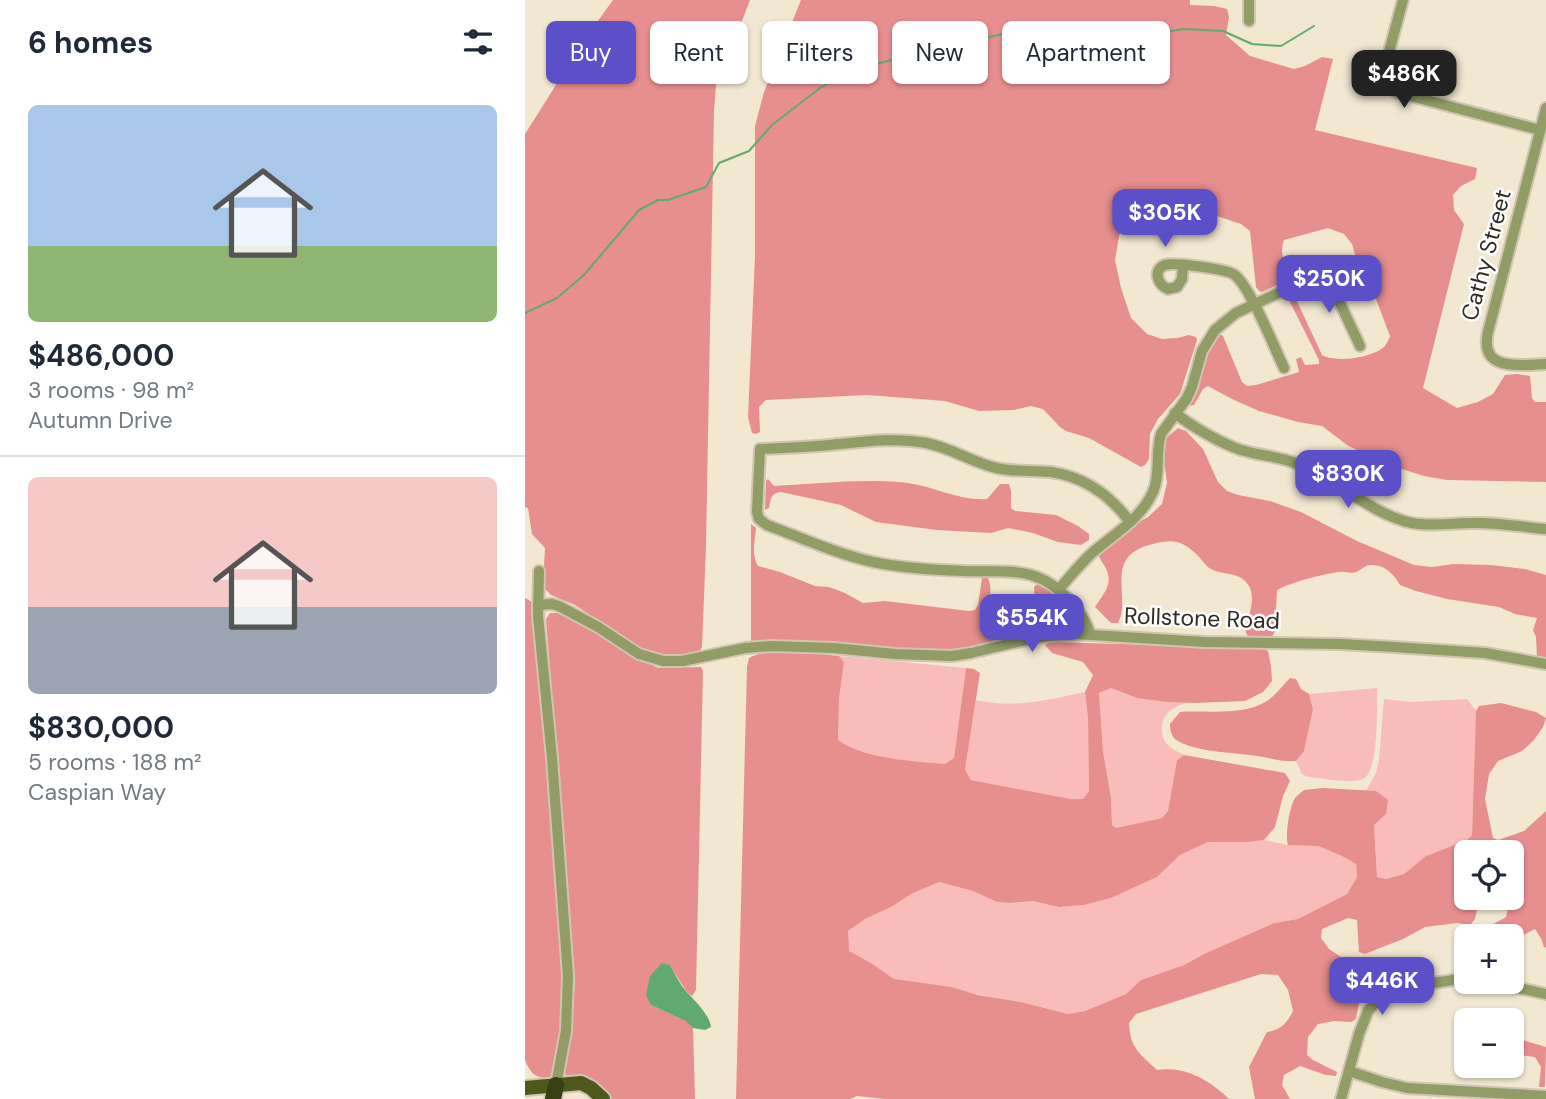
<!DOCTYPE html>
<html lang="en">
<head>
<meta charset="utf-8">
<style>
	:root { --surface:#fff; --page:#f6f6f7; --text:#1f2937; --muted:#747a83; --line:#e0e1e3; --accent:#5b50c8 }
	body { margin:0; font-family:"DM Sans",sans-serif; background:var(--page); color:var(--text); height:100vh; display:flex; flex-direction:column; font-size:26px; white-space:nowrap }
	* { box-sizing:border-box; margin:0 }
	p { font-size:23px; color:var(--muted) }
	.icon { flex:none; width:38px; height:38px; fill:none; stroke:currentColor; stroke-width:2; stroke-linecap:round; stroke-linejoin:round }
	.map { position:relative; flex:1; overflow:hidden }
	.drawer { display:flex; flex-direction:column; background:var(--surface); width:525px }
	.drawer>* { flex:none }
	.top-card { position:absolute; left:21px; top:21px; width:665px; height:63px; display:flex; gap:14px }
	.buttons { position:absolute; left:929px; top:840px; display:grid; gap:14px }
	.buttons a { display:grid; place-items:center; width:70px; height:70px; border-radius:10px; background:var(--surface); box-shadow:0 2px 5px #0004; font-size:35px }
	.price { position:absolute; translate:-50% -60px; padding:0 16px; border-radius:14px; background:var(--accent); color:#fff; font-size:23px; line-height:46px; filter:drop-shadow(0 2px 4px #0008) }
	.price::after { content:''; position:absolute; left:50%; top:42px; width:21px; height:16px; margin-left:-10px; background:inherit; clip-path:polygon(0 0,100% 0,50% 100%) }
	.price.on { background:#222; color:#fff }
	ul { padding:0; list-style:none }
	li { display:grid; align-content:center; gap:14px; height:371px; padding:0 28px }
	li+li { border-top:2px solid var(--line) }
	li span { display:grid; place-items:center; height:217px; border-radius:10px; color:#555 }
	li>.icon { margin-inline-start:auto }
	span .icon { width:126px; height:126px; fill:#fffc; stroke-width:1 }
	li b { font-size:30px }
	h2 { display:flex; justify-content:space-between; align-items:center; height:84px; padding:0 28px; font-size:30px }
	.chip { padding:0 24px; border-radius:10px; background:var(--surface); box-shadow:0 2px 5px #0004; font-size:24px; line-height:63px }
	.chip.on { background:var(--accent); color:#fff }
	main { display:flex; flex:1; min-height:0 }
	.map>svg:first-child { display:block }
</style>
</head>
<body>
<main>
<section class="drawer">
<h2>6 homes<svg class="icon" aria-label="filters" viewBox="0 0 24 24"><path d="M4 7h16M4 17h16"/><circle cx="9" cy="7" r="2"/><circle cx="15" cy="17" r="2"/></svg></h2>
<ul>
<li><span style="background:linear-gradient(#a9c7e8 65%,#8fb573 0)"><svg class="icon" aria-label="home" viewBox="0 0 24 24"><path d="M3 11l9-7 9 7M6 9v11h12V9"/></svg></span><div><b>$486,000</b><p>3 rooms · 98 m²</p><p>Autumn Drive</p></div></li>
<li><span style="background:linear-gradient(#f6c9c9 60%,#9aa5b1 0)"><svg class="icon" aria-label="home" viewBox="0 0 24 24"><path d="M3 11l9-7 9 7M6 9v11h12V9"/></svg></span><div><b>$830,000</b><p>5 rooms · 188 m²</p><p>Caspian Way</p></div></li>
</ul>
</section>
<div class="map">
<svg width="1021" height="1099" viewBox="0 0 1021 1099">
	<rect width="100%" height="100%" fill="#f2e7d1"/>
	<g fill="#f8bcbb">
		<path d="M314 656 441 668 429 758 420 764C389 761 339 759 313 740L314 699 319 662Z"/>
		<path d="M586 688 612 698 660 703C653 706 645 709 641 715 634 724 636 739 644 746 648 750 654 752 659 755L652 760 643 811 637 818 591 828 587 825 586 798 578 751 574 693Z"/>
		<path d="M852 688C852 705 854 772 838 779 826 784 797 778 783 777L777 774 771 761 779 751 788 709 784 694Z"/>
		<path d="M560 692 563 718 564 791 558 799H546L446 780 440 771 451 700C490 709 522 700 560 692Z"/>
		<path d="M859 699 886 702 942 699 951 711 947 835 942 840 901 856 879 874 861 879 852 877 849 825 861 814 851 791H841L851 773 854 760Z"/>
		<path d="M739 840 763 845 793 846 817 856 831 864 832 877 822 894 773 919 749 923 681 953 659 965 616 980 601 994 560 1011 543 1014 496 1002 369 979 346 963 323 951V931L340 919 368 906 386 894 414 882 448 891 472 902 485 903 508 901 534 907 559 905 586 898 632 877 655 855 683 842H723Z"/>
	</g>
	<g fill="#e78e8e">
		<path d="M88 0H225L209 42 196 68 191 85 189 111 181 546 177 647 174 652 146 657 129 655 114 648 50 605 26 595 18 587 20 548 7 534 3 508 0 507V134L62 36Z"/>
		<path d="M276 0H665V5L689 6 702 9 704 17 701 35 725 56 769 69 780 66 797 57 808 59 790 130 952 168 950 179 936 186 928 195 929 210 939 224 898 388 932 408 953 402 968 394 980 375 992 374 1005 376 1007 398 1010 402H1021V482L922 480 899 476 861 464 822 445 797 426 773 422 734 411 707 399 683 386 678 389 669 405 663 406 662 402 685 346 694 333 698 336 717 382 722 386 731 385 774 372 771 359 776 357 780 365 794 364V360L764 300 767 295 771 299 797 355C811 363 848 358 860 346 862 343 864 339 865 336L846 286 835 271 827 244 819 234 803 228 759 240C754 252 760 264 764 276L761 281 737 292 734 291 731 287 725 231 716 224 665 207 643 209 609 216 595 231 590 260 596 288 606 318 622 334 637 339 652 338 664 335 671 337 672 340 655 394 633 419 625 434 624 459 620 465 616 467 564 438 541 431 535 427 518 409 506 406 489 410 454 411 420 401 342 395 241 400 234 407 235 432 231 434 227 433 223 417 230 256V126L239 92Z"/>
		<path d="M653 428 661 431 678 449 693 482 702 491 713 495 745 501 776 512 832 541 889 565 907 567 928 564 966 565 1000 569 1021 575V660L1012 657 1011 637 1008 630 1012 618 990 614 974 607 922 599 891 591 875 585C870 575 859 564 846 565 840 565 836 570 831 572 826 574 820 571 815 572 801 573 764 583 752 590L750 631 747 637 723 636 721 633 720 628C724 615 731 599 724 586 715 571 700 576 686 569 680 566 677 559 671 554 657 540 646 539 628 544 619 546 611 549 604 556 588 574 604 603 593 623H586L570 607C577 595 588 586 582 571 580 565 576 562 574 556L579 550 605 527 623 517 637 504 642 483 638 452 640 439Z"/>
		<path d="M243 479 249 486C293 484 339 478 383 483 410 487 435 501 462 499L475 484H484L486 491V508L490 511 531 515 553 526 564 534V540L556 545 533 542 508 533 483 528 466 533 412 530 351 522 316 505 256 492C245 493 246 500 244 508L240 510 241 481Z"/>
		<path d="M226 524 231 528C230 541 226 554 233 566L255 572 290 586 304 587 320 593 338 603 360 601 444 611 450 610 453 605 457 578H463C470 593 459 610 468 625 482 628 495 621 510 622L514 618 510 604 509 587 513 583 523 587 551 625V630L445 652 228 644 226 641Z"/>
		<path d="M0 598 7 602 16 684 39 983V1012L31 1068 27 1076C12 1081 5 1073 0 1060Z"/>
		<path d="M25 613H32L68 630 99 651 133 668 176 667 178 671 171 990 167 996 161 991 145 965 126 1005 162 1021 168 1028 170 1099H86L68 1080 41 1075 39 1071 47 1024 50 980 21 619Z"/>
		<path d="M525 642 736 648 743 651 746 666 747 681 738 692 720 701 669 703 642 702 612 698 586 688 574 693 578 751 586 798 587 825 591 828 637 818 643 811 652 760 659 755 760 773 765 781 758 796 750 827 739 840 723 842H683L655 855 632 877 586 898 559 905 534 907 508 901 485 903 472 902 448 891 414 882 386 894 368 906 340 919 323 931 324 951 346 963 369 979 426 987 453 995 496 1002 543 1014 560 1011 601 994 616 980 659 965 681 953 749 923 773 919 822 894 832 877 831 864 817 856 793 846 763 845C760 835 764 808 770 798 772 795 776 793 779 790L798 788 851 791 863 800 861 814 849 825 852 877 861 879 879 874 901 856 942 840 947 835 951 711 954 706 976 703 1011 712 1021 718 1018 727 1009 740 997 751 973 761 964 774 960 799 968 838 973 840 999 831 1021 811V947L1019 948 1017 940 1010 929 995 937 987 938V936H963L960 934 961 928 981 917 983 908 972 898H987V852H942V898H969L954 900 950 919 945 925 932 923 900 927 878 939 840 954 834 952 832 920 823 918 797 929 796 938 804 949 825 963 830 976 835 998 831 1019 826 1022 809 1021 793 1024 783 1037 782 1055 788 1060 812 1072 811 1076 801 1075 775 1066 759 1075 757 1085 765 1099H730L724 1067 742 1032C756 1030 762 1023 768 1011L763 990 753 975 736 974 611 1014 604 1023C605 1048 615 1054 632 1070 661 1066 684 1080 704 1099H360L332 1096 325 1099H211L222 667 224 658C246 646 290 654 314 656L319 662 314 699 313 740C339 759 389 761 420 764L429 758 441 668 449 669 455 673 440 770 446 780 546 799H558L564 791 563 718 560 692 568 675 558 662 527 653 520 645Z"/>
		<path d="M765 678 771 679 776 689 784 694 788 709 779 751 771 761C757 762 745 758 732 756 710 752 669 753 650 739 646 735 645 729 645 724L655 712C682 710 723 717 746 698 753 692 759 684 765 678Z"/>
		<path d="M987 1037 1021 1047 1020 1087H1014L1016 1067 1010 1057 987 1054Z"/>
	</g>
	<path fill="#61a973" d="M137 963 145 965C150 973 154 983 160 990 168 999 185 1015 186 1027L180 1030 168 1028 161 1021 126 1005 121 995 125 976Z"/>
	<g fill="none" stroke-linecap="round" stroke-linejoin="round">
		<path stroke="#61a973" stroke-width="2" d="M0 313 32 298 59 275 114 210 133 200H143L181 187 194 163 224 151 247 125 295 88 325 70 490 31 606 37 659 29 698 31 727 44 756 46 789 26"/>
		<g stroke="#cfc5b2" stroke-width="14">
			<g id="minor">
				<path d="M878 0 859 70C859 82 862 88 874 93L1015 130"/>
				<path d="M724 21V0"/>
				<path d="M1021 108 963 332C954 372 995 365 1021 364"/>
				<path d="M658 265 657 279 652 287 643 289C633 285 627 270 640 265 649 262 702 269 710 275 726 289 749 347 759 368"/>
				<path d="M800 271 835 346"/>
				<path d="M650 413C666 426 697 444 716 450 735 456 755 456 773 464 812 479 845 514 887 523 906 527 927 523 946 523 971 522 996 527 1021 529"/>
				<path d="M14 571 13 616 27 758 43 976 41 1031 31 1085"/>
				<path d="M534 589C545 577 555 564 567 553 589 534 615 520 628 492 636 473 630 453 636 434L662 398 667 387 677 351 690 330 711 313 813 265C825 263 838 274 826 285 823 289 816 291 811 293"/>
				<path d="M13 605 27 604 34 606 73 627 114 654 138 661H157L220 648 247 646 309 648 370 654 427 656 446 653 513 637 550 634 680 642 816 644 869 647 960 653 1021 664"/>
				<path d="M565 634C562 622 555 612 546 602 513 564 483 573 439 571 409 570 377 568 348 562 312 554 277 538 242 525L234 519 232 512 235 449C259 448 282 447 305 445 337 442 370 437 401 443 428 448 451 465 477 469 493 472 510 470 526 472 560 477 585 495 605 522"/>
				<path d="M966 982 1021 994"/>
				<path d="M824 1071 857 1082 882 1088 1021 1096"/>
				<path d="M816 1099 834 1034 843 1011 853 999 874 988 942 978"/>
			</g>
		</g>
		<g stroke="#cfc5b2" stroke-width="18">
			<path id="major" d="M0 1088 56 1083 66 1088 78 1099"/>
		</g>
		<g stroke="#cfc5b2" stroke-width="19">
			<path id="highway" d="M28 1099 31 1085"/>
		</g>
		<use href="#minor" stroke="#919c66" stroke-width="10"/>
		<use href="#major" stroke="#4e581a" stroke-width="14"/>
		<use href="#highway" stroke="#384012" stroke-width="16"/>
	</g>
	<g text-anchor="middle" stroke-width="5" stroke-linejoin="round" paint-order="stroke">
		<g font-size="23" fill="#302c23" stroke="#fff">
			<text transform="translate(961 255) rotate(-75)" y="8">Cathy Street</text>
			<text transform="translate(677 618) rotate(2)" y="8">Rollstone Road</text>
		</g>
	</g>
</svg>
<div class="buttons">
<a><svg class="icon" aria-label="locate" viewBox="0 0 24 24"><circle cx="12" cy="12" r="6"/><path d="M12 2v4M12 18v4M2 12h4M18 12h4"/></svg></a>
<a>+</a>
<a>−</a>
</div>
<b class="price on" style="left:879px;top:110px">$486K</b>
<b class="price" style="left:640px;top:249px">$305K</b>
<b class="price" style="left:804px;top:315px">$250K</b>
<b class="price" style="left:823px;top:510px">$830K</b>
<b class="price" style="left:507px;top:654px">$554K</b>
<b class="price" style="left:857px;top:1017px">$446K</b>
<div class="top-card">
<a class="chip on">Buy</a>
<a class="chip">Rent</a>
<a class="chip">Filters</a>
<a class="chip">New</a>
<a class="chip">Apartment</a>
</div>
</div>
</main>
</body>
</html>
